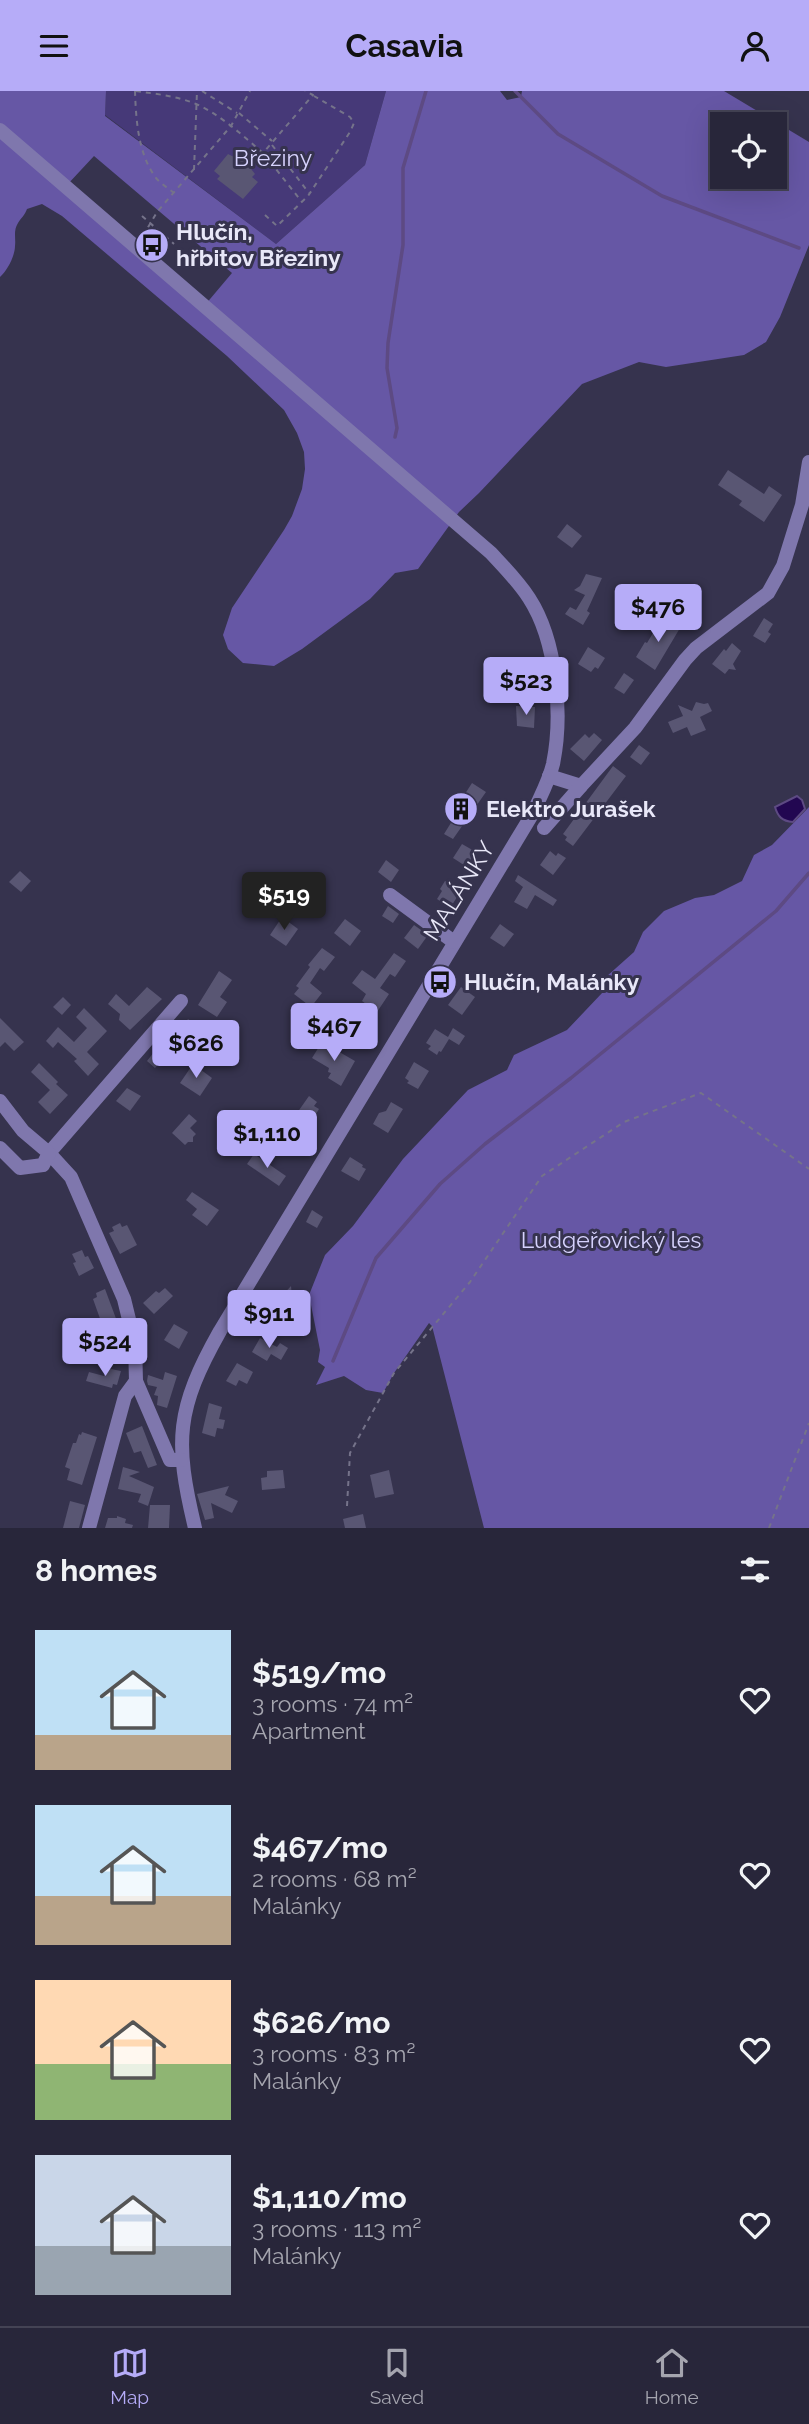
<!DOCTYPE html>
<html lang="en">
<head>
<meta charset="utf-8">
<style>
	:root { --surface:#28263a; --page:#302e42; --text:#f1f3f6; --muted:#a5a5af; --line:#444354; --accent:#b6acf8 }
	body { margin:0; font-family:Raleway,sans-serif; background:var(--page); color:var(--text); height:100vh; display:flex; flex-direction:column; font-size:26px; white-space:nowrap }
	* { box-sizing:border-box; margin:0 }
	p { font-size:23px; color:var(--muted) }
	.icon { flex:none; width:38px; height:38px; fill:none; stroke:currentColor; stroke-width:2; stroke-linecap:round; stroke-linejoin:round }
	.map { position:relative; height:1437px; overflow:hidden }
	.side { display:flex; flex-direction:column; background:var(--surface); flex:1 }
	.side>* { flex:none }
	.tools { position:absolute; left:710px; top:21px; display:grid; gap:14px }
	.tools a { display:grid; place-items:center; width:77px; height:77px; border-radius:0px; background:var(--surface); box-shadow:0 7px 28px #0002,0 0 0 2px var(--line); font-size:35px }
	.price { position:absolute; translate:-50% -60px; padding:0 16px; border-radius:7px; background:var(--accent); color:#111; font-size:23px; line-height:46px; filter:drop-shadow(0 2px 4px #0008) }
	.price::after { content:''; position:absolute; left:50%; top:42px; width:21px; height:16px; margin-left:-10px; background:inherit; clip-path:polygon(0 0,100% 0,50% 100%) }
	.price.selected { background:#222; color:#fff }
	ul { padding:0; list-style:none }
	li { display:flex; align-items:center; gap:21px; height:175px; padding:0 35px }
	li span { display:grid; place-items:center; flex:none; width:196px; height:140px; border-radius:0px; color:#555 }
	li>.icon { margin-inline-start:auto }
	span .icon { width:84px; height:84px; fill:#fffc; stroke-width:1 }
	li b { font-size:30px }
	h2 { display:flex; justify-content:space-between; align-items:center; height:84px; padding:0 35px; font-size:30px }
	header { display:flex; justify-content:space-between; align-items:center; height:91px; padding:0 35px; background:var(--accent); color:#111; font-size:32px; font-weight:700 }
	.tab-bar { display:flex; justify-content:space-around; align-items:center; height:98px; border-top:2px solid var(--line); background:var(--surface); font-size:19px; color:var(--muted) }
	.tab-bar a { display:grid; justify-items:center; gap:4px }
	.tab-bar .selected { color:var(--accent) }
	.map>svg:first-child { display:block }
</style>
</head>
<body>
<header><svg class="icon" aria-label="menu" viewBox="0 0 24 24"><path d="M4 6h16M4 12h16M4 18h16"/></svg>Casavia<svg class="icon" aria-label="person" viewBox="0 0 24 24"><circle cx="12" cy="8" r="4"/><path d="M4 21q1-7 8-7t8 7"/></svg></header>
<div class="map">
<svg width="809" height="1437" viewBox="0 0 809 1437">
	<rect width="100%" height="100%" fill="#36334e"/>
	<path fill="#463978" d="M106 0H386L365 74 276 153 105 24Z"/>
	<g fill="#6657a5" fill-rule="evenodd">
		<path d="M0 0H106L105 25 276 153 365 74 386 0H500L507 9 521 6 522 0H724L809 51V154L780 226 766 251 744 264 666 276 639 271 582 293 479 402 459 421 418 478 395 482 370 508 302 558 274 575 243 572 228 558 223 544 232 517 284 439 292 425 302 398 305 378 304 361 297 342 284 319 227 265 62 125 42 113 27 118C25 124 21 127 18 132 13 140 16 147 15 155 15 165 7 180 0 186ZM723 33H775V86H723ZM94 65 232 182 205 214 67 94Z"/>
		<path d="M809 716V1437H484L432 1235 429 1232 394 1282 383 1302 366 1299 344 1285 316 1294 325 1276 318 1271 320 1259 309 1204 325 1164 353 1135 403 1068 468 999 507 979 514 964 567 939 603 901 597 894 634 861 643 841 664 820 695 807 714 804 742 790 754 764 772 754Z"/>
	</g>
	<path fill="#220751" stroke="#5d4a83" stroke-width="2" d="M797 705 802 709 805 718 793 731C782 730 778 726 775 716Z"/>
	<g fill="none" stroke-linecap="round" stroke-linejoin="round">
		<g stroke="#5d4a83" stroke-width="3.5">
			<path d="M515 0 558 43 662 105 799 157"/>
			<path d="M395 346 397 337 387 277 388 252 403 154V77L426 0"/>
			<path d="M333 1270 376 1167 440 1093 485 1053 571 987 776 820 809 782"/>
		</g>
	</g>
	<g fill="#595673">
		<path d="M228 63 238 68 241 65 255 83 252 86 258 91 243 108 217 88 220 85 214 80Z"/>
		<path d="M728 379 764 403 769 395 782 404 764 431 739 414 742 410 718 394Z"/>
		<path d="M567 433 582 445 572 457 557 446Z"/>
		<path d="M586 483 602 487 587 520 590 522 583 534 565 523 570 516 576 519 585 504 574 499 580 495Z"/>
		<path d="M662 527 680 537 655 579 636 566 645 551 647 552Z"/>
		<path d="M764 527 773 533 768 541 771 543 765 552 753 545Z"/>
		<path d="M732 552 741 560 733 573 736 579 729 578 725 583 712 573 724 558 726 560Z"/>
		<path d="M588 556 605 567 598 578 595 576 591 581 578 573Z"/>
		<path d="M624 582 634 589 624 603 614 597Z"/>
		<path d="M696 611 704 613 708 612 712 620 700 626 706 639 691 645 687 636 673 642 668 631 683 625 678 614 692 620Z"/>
		<path d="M516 615 535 616 534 637 517 635Z"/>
		<path d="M594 642 602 649 584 670 570 658 585 643 589 647Z"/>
		<path d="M639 654 650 662 641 674 630 666Z"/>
		<path d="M613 675 626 685 573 755 565 749 567 746 563 743Z"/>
		<path d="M472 692 486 701 453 748 444 743 454 727V724L447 719 456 705 461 709Z"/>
		<path d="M462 753 476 761 467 776 453 767Z"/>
		<path d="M550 760 556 765 558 762 566 767 553 784 540 774Z"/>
		<path d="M386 769 399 779 391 791 378 781Z"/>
		<path d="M20 780 31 790 21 801 9 791Z"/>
		<path d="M518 784 557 809 553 815 535 804 527 818 514 811 523 796 515 790Z"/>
		<path d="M445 790 461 800 450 817 437 808 442 800 440 798Z"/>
		<path d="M388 815 399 823 393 832 382 825Z"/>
		<path d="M282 826 298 838 286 855 270 844Z"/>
		<path d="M345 828 361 840 350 855 334 842Z"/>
		<path d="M500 833 514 843 504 856 490 847Z"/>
		<path d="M414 834 428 844 418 858 404 847Z"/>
		<path d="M322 857 335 866 324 880 320 877 310 892 322 902 311 916 294 903 299 897 296 895 310 876 308 874Z"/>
		<path d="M394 862 406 870 395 886 390 883 380 897 389 903 377 921 362 910 366 903 352 892 362 879 375 888Z"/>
		<path d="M219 880 232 889 220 906 227 911 217 926 198 914Z"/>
		<path d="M147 896 162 908 130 939 119 929 120 923 108 913 116 903 129 915Z"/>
		<path d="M461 896 475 906 462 924 448 914Z"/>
		<path d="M63 906 71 914 62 924 53 916Z"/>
		<path d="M84 917 107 940 87 961 99 973 88 985 74 970 77 968 58 951 53 957 46 950 58 936 74 951 87 937 76 926Z"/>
		<path d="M355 923 369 935 356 951 342 940Z"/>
		<path d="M0 927 24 951 14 960 5 951 0 956Z"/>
		<path d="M188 928 205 940 195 955 178 942Z"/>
		<path d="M453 937 465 945 459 954 449 948 441 961 439 960 437 964 428 958 431 955 426 952 435 938 448 946Z"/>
		<path d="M322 951 355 970 341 995 328 987 331 982 328 981 329 977 312 967Z"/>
		<path d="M161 952 177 965 172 972 164 966 155 977 147 970Z"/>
		<path d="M414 971 429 980 418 998 407 992 409 990 405 987Z"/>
		<path d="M39 972 58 991 56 993 68 1004 50 1023 38 1011 50 999 31 981Z"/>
		<path d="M193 973 212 987 200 1005 180 992Z"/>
		<path d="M127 997 141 1005 130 1020 116 1010Z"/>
		<path d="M309 1005 317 1011 314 1015 319 1018 311 1031 297 1022Z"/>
		<path d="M391 1011 403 1018 388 1042 373 1033 379 1022 386 1020Z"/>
		<path d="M189 1023 197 1030 190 1037 196 1043 193 1046V1051H188L185 1054 172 1042Z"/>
		<path d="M260 1031 274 1040 262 1057 248 1048Z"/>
		<path d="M254 1063 286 1085 279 1095 247 1073Z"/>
		<path d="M350 1066 363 1074 362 1076 366 1078 359 1090 341 1080Z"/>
		<path d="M192 1101 219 1119 207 1135 192 1124 197 1118 186 1109Z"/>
		<path d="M312 1119 323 1126 317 1137 306 1131Z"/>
		<path d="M120 1132 122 1136 127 1134 137 1154 120 1163 109 1142 114 1140 112 1136Z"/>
		<path d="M82 1159 85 1166 88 1165 94 1177 79 1185 73 1172 76 1171 72 1163Z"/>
		<path d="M291 1195 294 1225 285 1226 273 1215Z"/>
		<path d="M165 1197 173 1205 154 1223 143 1212 156 1200 159 1202Z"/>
		<path d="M105 1198 121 1241 122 1259 105 1260 103 1236 93 1208 97 1206 96 1202Z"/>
		<path d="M174 1233 188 1241 179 1258 164 1249Z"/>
		<path d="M260 1247 277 1256 280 1252 288 1257 281 1269 271 1263 267 1270 252 1261Z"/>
		<path d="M237 1272 253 1281 247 1293 239 1289 236 1295 226 1290Z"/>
		<path d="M106 1277 121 1280 117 1294 113 1293 112 1297 86 1290 89 1281 104 1285Z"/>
		<path d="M165 1281 177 1285 167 1317 157 1314 158 1305 154 1304 157 1296 148 1294 147 1290 148 1284 163 1289Z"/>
		<path d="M209 1312 222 1316 219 1328 225 1329 223 1338 217 1337 215 1346 202 1342Z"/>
		<path d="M142 1335 157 1374 148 1377 141 1360 134 1362 126 1342Z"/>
		<path d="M82 1341 97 1346 82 1394 67 1389 70 1378 65 1376 73 1352H76L79 1343 81 1344Z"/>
		<path d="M123 1376 140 1381 129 1385 154 1396 148 1415 138 1411 141 1403 118 1398Z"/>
		<path d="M283 1379 285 1397 262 1399 261 1387 267 1386V1380Z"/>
		<path d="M389 1379 394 1403 375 1407 370 1384Z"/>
		<path d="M229 1395 225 1404 238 1410 232 1422 211 1412 214 1427 205 1429 197 1403Z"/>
		<path d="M70 1410 85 1414 79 1437H63Z"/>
		<path d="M150 1414H170L169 1437H148Z"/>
		<path d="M363 1423 366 1437H345L343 1428Z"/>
		<path d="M117 1425 126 1428 125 1432 133 1434 132 1437H105L108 1427H117Z"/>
	</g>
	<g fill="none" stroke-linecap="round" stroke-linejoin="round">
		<g stroke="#75738a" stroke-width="2" stroke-dasharray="5 5" stroke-linecap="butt">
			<path d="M135 0C136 29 138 63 156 87 161 93 168 97 174 102"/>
			<path d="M136 0C156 3 177 5 196 13 221 24 243 45 263 62L313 4 305 0"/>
			<path d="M202 0 237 22"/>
			<path d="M239 22 272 50"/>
			<path d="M272 54 309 102"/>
			<path d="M264 63 302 111"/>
			<path d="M194 79 197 0"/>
			<path d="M265 124 277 135 308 105 350 41 354 32 350 26 314 5"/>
			<path d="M142 125 174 153"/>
			<path d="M143 145 157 121 231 35 250 0"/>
			<path d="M347 1415 350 1362 394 1282 470 1191 542 1085 624 1031 701 1002 809 1078"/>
			<path d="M769 1437 809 1332"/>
		</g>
		<g stroke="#7f77ad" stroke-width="14">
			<path d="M0 39 491 462C504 476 518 490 529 507 557 550 563 624 553 673 549 690 540 706 533 722L220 1240C176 1318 174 1350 195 1437"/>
			<path d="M549 685 581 695 635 637 685 569 696 557 768 502 783 475 802 414 809 371"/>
			<path d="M544 737 581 695"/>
			<path d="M390 804 454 851"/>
			<path d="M181 910 49 1062 71 1086 124 1208 135 1253 136 1290 170 1369H181"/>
			<path d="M0 1010 23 1040 49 1062 43 1074 20 1077 0 1057"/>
			<path d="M89 1437 125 1305 136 1290"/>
		</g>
	</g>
	<defs>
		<g id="bus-disc" transform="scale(1.75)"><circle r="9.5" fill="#b6acf8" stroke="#36334e"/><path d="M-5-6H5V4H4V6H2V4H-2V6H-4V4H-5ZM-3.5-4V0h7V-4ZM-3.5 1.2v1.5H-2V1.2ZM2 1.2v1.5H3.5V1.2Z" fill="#111"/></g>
		<g id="building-disc" transform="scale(1.75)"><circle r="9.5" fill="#b6acf8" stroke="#36334e"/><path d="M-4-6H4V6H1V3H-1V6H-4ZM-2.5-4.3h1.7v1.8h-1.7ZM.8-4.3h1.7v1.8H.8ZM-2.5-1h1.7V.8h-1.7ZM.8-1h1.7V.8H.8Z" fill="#111"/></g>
	</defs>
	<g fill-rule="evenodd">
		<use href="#bus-disc" x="152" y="154"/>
		<use href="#building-disc" x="461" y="718"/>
		<use href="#bus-disc" x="440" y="891"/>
	</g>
	<g text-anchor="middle" stroke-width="6" stroke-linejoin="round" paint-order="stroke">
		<g font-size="23" fill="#d6d2fd" stroke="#36334e">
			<text x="273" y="75">Březiny</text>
			<text x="611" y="1157">Ludgeřovický les</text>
		</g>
		<g font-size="23" font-weight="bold" fill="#e8e7f8" stroke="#36334e" text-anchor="start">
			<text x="176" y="149">Hlučín,<tspan x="176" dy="26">hřbitov Březiny</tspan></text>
			<text x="486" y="726">Elektro Jurašek</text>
			<text x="464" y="899">Hlučín, Malánky</text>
		</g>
		<g font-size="23" fill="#e8e7f8" stroke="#36334e">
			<text transform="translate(459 800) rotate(-58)" y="8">MALÁNKY</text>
		</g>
	</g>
</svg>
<div class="tools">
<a><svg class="icon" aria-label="locate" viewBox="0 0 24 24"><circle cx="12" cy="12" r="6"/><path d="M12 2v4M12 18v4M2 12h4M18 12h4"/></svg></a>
</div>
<b class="price" style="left:658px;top:553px">$476</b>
<b class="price" style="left:526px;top:626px">$523</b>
<b class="price selected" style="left:284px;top:841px">$519</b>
<b class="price" style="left:334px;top:972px">$467</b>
<b class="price" style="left:196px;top:989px">$626</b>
<b class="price" style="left:267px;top:1079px">$1,110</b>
<b class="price" style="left:269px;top:1259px">$911</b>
<b class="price" style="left:105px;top:1287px">$524</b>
</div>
<section class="side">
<h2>8 homes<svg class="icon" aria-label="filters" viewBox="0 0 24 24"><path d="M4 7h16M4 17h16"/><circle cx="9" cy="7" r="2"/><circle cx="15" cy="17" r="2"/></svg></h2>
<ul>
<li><span style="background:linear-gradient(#bfe0f5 75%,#b9a48a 0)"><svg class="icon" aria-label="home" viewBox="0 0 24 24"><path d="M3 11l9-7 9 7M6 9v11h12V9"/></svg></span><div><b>$519/mo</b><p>3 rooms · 74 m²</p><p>Apartment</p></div><svg class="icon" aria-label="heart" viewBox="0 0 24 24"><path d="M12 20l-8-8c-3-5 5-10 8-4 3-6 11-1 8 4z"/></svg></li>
<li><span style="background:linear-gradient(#bfe0f5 65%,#b9a48a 0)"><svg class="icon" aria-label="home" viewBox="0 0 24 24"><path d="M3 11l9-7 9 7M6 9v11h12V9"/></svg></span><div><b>$467/mo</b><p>2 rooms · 68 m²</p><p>Malánky</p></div><svg class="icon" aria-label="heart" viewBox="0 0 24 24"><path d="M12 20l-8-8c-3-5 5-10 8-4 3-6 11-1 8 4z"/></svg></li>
<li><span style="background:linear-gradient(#ffd9b3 60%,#8fb573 0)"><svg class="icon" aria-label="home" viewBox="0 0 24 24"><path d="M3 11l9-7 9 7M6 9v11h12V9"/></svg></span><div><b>$626/mo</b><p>3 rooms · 83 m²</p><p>Malánky</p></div><svg class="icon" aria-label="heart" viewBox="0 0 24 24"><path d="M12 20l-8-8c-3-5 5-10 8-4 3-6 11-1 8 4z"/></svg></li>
<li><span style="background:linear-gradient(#c9d6e8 65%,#9aa5b1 0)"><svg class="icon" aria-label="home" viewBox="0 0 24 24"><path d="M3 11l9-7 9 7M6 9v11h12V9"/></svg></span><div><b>$1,110/mo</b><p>3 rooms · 113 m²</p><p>Malánky</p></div><svg class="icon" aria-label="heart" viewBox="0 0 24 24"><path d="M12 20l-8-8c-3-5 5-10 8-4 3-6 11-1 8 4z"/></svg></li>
</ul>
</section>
<nav class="tab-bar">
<a class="selected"><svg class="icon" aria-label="map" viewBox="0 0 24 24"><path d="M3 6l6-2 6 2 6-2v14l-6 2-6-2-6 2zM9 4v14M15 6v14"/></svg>Map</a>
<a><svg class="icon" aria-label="saved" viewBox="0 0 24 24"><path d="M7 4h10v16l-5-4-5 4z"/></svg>Saved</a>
<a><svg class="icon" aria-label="home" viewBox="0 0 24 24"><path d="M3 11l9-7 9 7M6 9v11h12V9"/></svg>Home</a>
</nav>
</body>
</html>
